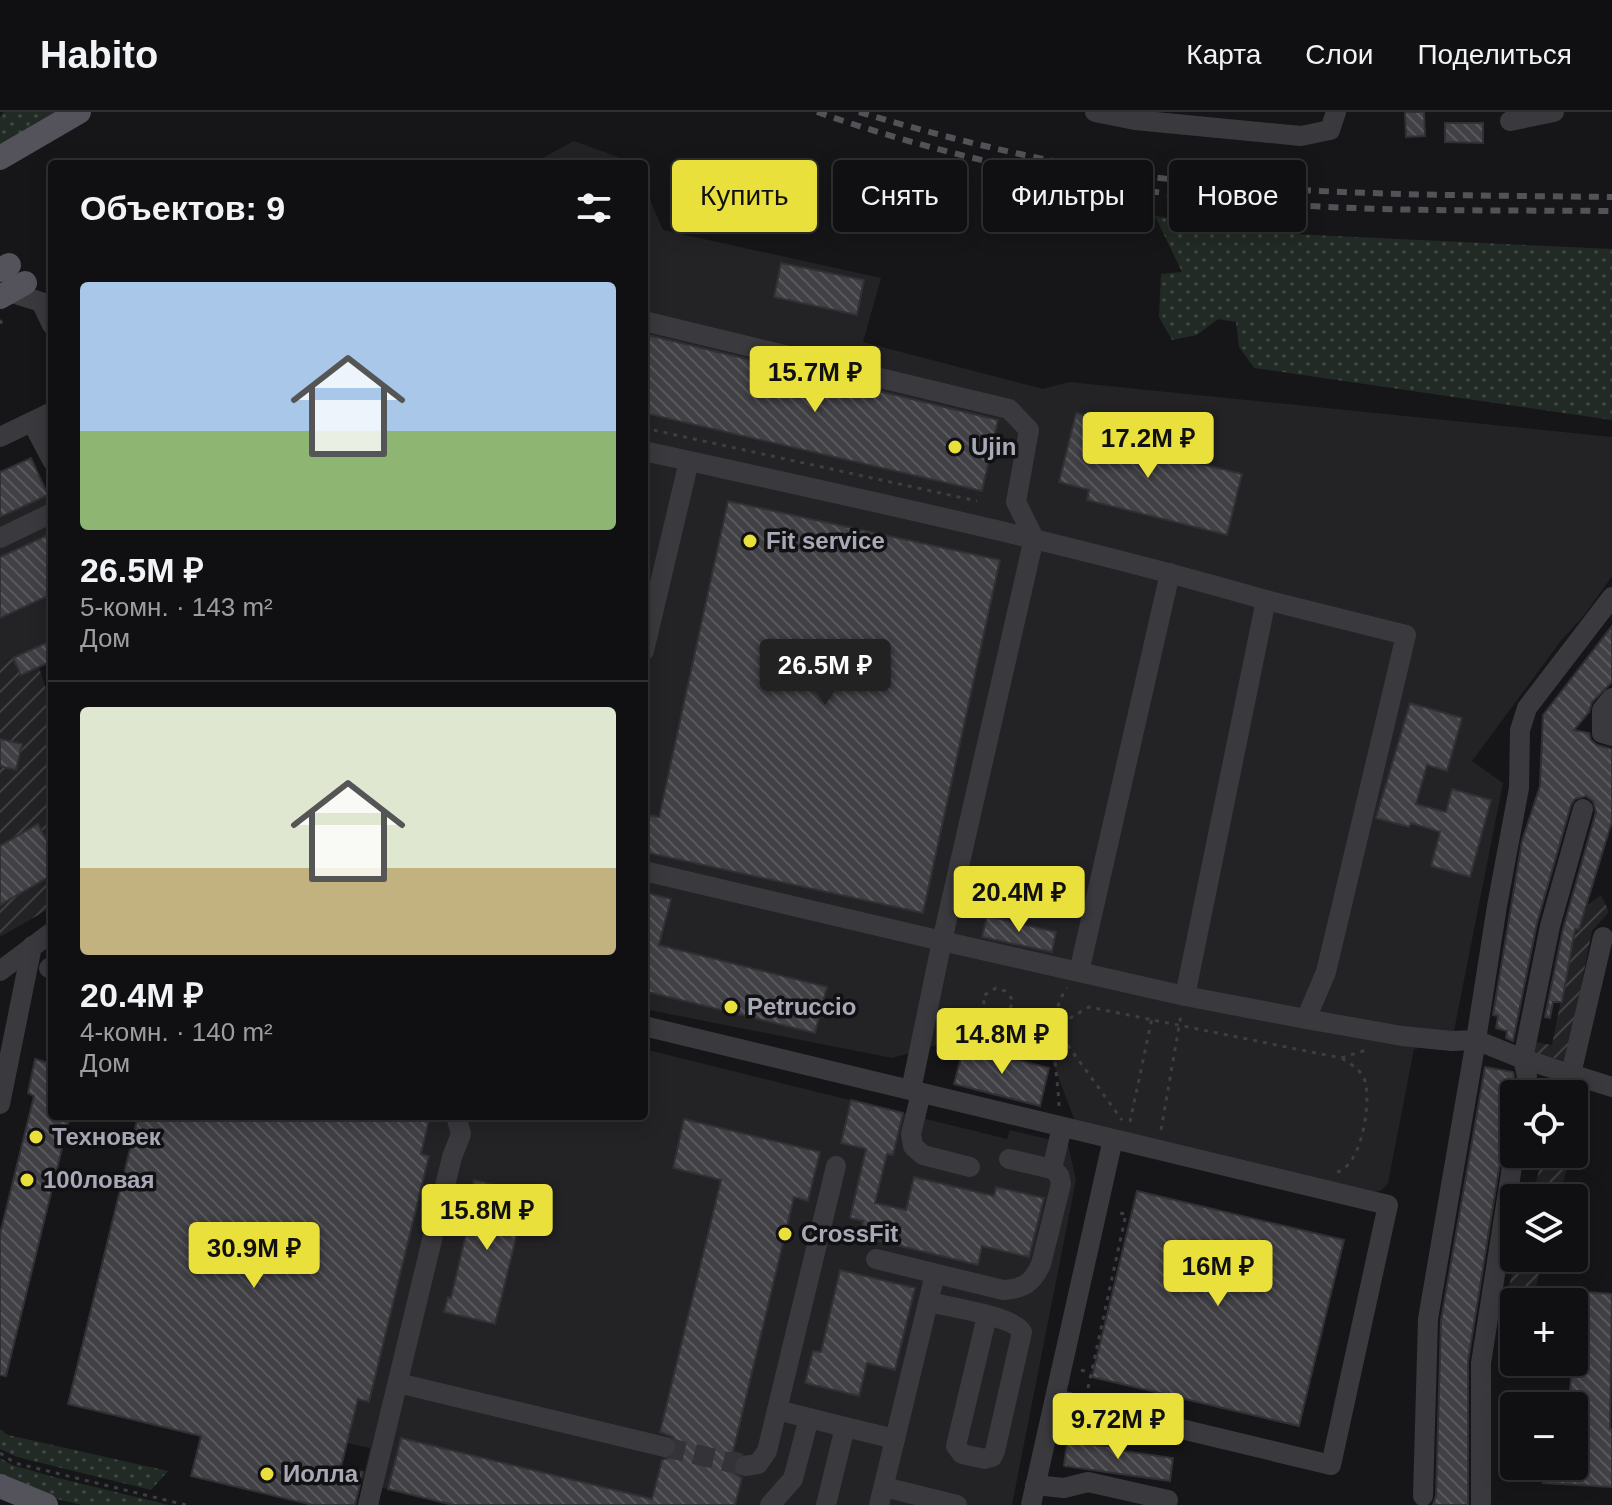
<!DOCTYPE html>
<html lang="ru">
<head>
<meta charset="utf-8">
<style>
	:root { --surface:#101012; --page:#19191b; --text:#f1f3f6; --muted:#9c9d9f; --line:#303032; --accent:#e9e03c }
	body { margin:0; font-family:Arial,sans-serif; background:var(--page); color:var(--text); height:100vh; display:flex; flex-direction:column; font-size:30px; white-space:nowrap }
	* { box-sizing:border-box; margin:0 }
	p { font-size:26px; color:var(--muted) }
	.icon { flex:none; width:44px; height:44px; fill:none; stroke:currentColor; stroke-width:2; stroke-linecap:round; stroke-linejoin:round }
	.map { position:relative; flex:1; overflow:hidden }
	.details { position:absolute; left:48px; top:48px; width:600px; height:960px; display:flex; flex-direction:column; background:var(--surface); border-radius:8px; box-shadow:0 4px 20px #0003,0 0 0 2px var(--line) }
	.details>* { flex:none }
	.banner { position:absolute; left:672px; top:48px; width:760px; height:72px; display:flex; gap:16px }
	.buttons { position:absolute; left:1500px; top:968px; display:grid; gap:16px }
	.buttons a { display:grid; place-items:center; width:88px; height:88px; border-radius:8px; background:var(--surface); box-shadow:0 4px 20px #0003,0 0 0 2px var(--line); font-size:40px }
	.price { position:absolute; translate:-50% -68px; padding:0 18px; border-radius:8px; background:var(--accent); color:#111; font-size:26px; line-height:52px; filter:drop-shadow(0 2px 4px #0008) }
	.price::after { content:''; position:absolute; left:50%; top:48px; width:24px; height:18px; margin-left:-12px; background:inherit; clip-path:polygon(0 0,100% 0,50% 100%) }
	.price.selected { background:#222; color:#fff }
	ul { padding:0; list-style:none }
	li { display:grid; align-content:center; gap:16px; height:424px; padding:0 32px }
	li+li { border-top:2px solid var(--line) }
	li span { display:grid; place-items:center; height:248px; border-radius:8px; color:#555 }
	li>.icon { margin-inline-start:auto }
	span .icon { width:144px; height:144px; fill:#fffc; stroke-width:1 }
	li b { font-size:34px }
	h2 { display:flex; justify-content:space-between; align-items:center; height:96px; padding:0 32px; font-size:34px }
	.tag { padding:0 28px; border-radius:8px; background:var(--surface); box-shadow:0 4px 20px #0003,0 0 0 2px var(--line); font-size:28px; line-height:72px }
	.tag.selected { background:var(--accent); color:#111 }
	header { display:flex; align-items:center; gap:48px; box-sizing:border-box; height:112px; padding:0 40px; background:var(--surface); border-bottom:2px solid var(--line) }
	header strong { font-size:38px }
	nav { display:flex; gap:44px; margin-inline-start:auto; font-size:28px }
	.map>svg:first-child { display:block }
</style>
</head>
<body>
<header>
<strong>Habito</strong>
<nav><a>Карта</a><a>Слои</a><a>Поделиться</a></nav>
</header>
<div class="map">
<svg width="1612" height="1393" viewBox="0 0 1612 1393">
	<defs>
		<pattern id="industrial-furrows" width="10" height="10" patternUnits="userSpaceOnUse" patternTransform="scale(2)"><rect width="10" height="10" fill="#232225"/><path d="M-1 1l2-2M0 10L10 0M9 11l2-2" fill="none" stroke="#403f42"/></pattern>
		<pattern id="grass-dots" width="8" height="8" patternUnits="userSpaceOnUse" patternTransform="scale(2)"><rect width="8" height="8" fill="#222a26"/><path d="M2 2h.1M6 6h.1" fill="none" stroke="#3f4643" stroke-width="1.8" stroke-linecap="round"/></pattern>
		<pattern id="building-back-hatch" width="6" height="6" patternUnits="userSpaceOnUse" patternTransform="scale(2)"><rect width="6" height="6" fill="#414045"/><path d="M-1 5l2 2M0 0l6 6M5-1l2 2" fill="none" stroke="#5a595e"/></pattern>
	</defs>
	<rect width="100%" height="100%" fill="#161618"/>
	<g fill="#232225">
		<path d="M574 29 634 51 635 52H531Z"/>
		<path d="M644 74 663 118 881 166 863 230 1043 277 1069 270 1612 325V464L1585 502 1560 530 1472 649 1503 671 1452 929 1414 937 1388 1071 1382 1078 1375 1080 1076 1012 1052 948 962 926 892 946 644 897Z"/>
		<path d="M52 381V549L21 563 13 546 0 552V405Z"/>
		<path d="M644 937 1007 1027 1010 1018 1068 1032 1076 1068 1012 1393H453L362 1371 370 1336 347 1331 358 1287 368 1290 429 1044 421 1042 430 1004H644Z"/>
	</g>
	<g fill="url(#industrial-furrows)">
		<path d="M13 546 21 563 39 555 52 596V795L0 825V552Z"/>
		<path d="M1601 783 1609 800 1592 819 1566 949 1531 940 1533 930 1552 933 1575 817 1579 816 1588 793Z"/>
		<path d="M1544 1042H1571L1559 1086H1531Z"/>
		<path d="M1516 1146H1543L1532 1190H1514V1218L1499 1215Z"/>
	</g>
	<g fill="url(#grass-dots)">
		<path d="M4 0H60L0 33V5Z"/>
		<path d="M1155 104 1248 120 1612 137V308L1254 256 1239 235 1236 210 1218 207 1197 223 1172 228 1159 205 1161 162 1182 160Z"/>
		<path d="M0 1317 8 1323 168 1359 151 1378 17 1345 0 1337Z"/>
		<path d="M0 1346 12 1353 54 1365 169 1393H82L36 1382 0 1363Z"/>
	</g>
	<g fill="url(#building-back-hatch)" stroke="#313034" stroke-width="2">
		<path d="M1405 0H1424L1425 24 1406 25Z"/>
		<path d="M1445 11H1483V31L1445 30Z"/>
		<path d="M781 151 864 168 857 203 774 185Z"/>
		<path d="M644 222 998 308 982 379 644 301Z"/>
		<path d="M1076 301 1110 309 1105 328 1242 362 1227 423 1087 388 1089 378 1059 370Z"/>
		<path d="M31 346 48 383 0 405V360Z"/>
		<path d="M728 389 1000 448 923 801 644 740V702L659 705Z"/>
		<path d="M52 421V482L0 506V445Z"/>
		<path d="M1612 514V570L1592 590 1589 600 1574 618 1589 621 1591 628 1597 633 1612 637V709L1579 817H1575L1562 890H1553L1550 906 1545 905 1563 817 1596 700 1593 689 1586 684 1575 687 1571 693 1537 811 1513 929 1506 926 1507 919 1496 916 1498 904 1493 903 1522 729 1540 674 1543 603Z"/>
		<path d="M52 528V549L21 563 13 546Z"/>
		<path d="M1410 591 1462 606 1447 659 1427 653 1416 692 1446 700 1452 677 1491 688 1470 765 1431 754 1440 720 1411 711 1409 715 1376 706Z"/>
		<path d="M0 627 22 632 16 658 0 654Z"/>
		<path d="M38 712 47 729 52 727V763L0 793V734Z"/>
		<path d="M644 780 671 787 659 833 827 875 815 921 644 879Z"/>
		<path d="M987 804 1056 820 1052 840 982 825Z"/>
		<path d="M964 934 1049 956 1040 994 954 972Z"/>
		<path d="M35 947 52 952V1004H70L6 1264 0 1263V1122L34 984 28 981Z"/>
		<path d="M1485 955 1513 960 1514 964 1468 1249V1393H1433L1436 1384 1441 1208Z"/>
		<path d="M851 988 903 1001 893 1043 887 1042 875 1091 906 1098 914 1065 994 1084 996 1075 1044 1086 1029 1145 982 1134 978 1153 859 1124 863 1109 850 1106 866 1037 841 1031Z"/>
		<path d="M138 1004H430L421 1042 429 1044 369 1290 358 1287 341 1355 363 1360 355 1393H313L191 1364 201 1324 68 1292Z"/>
		<path d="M684 1007 820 1040 808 1089 794 1085 733 1340 742 1342 733 1350 734 1361 742 1366 735 1393H453L388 1377 401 1326 652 1387 662 1348 674 1344 678 1337 673 1325 660 1320 721 1068 673 1056Z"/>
		<path d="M474 1068 527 1081 495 1212 444 1200 448 1185 451 1186 474 1087 470 1086Z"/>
		<path d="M1137 1079 1344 1128 1299 1314 1092 1265Z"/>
		<path d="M840 1158 915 1176 895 1258 867 1251 859 1284 805 1271 813 1239 821 1240Z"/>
		<path d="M1586 1180 1612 1182 1610 1317H1612V1375L1543 1371 1544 1354H1574V1290H1569L1574 1229 1582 1230Z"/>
		<path d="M1067 1330 1117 1335 1116 1338 1173 1346 1170 1369 1064 1354Z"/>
	</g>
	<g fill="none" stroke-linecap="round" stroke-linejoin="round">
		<path stroke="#333338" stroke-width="20" stroke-dasharray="20 10" stroke-linecap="butt" d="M665 1335 745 1354"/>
		<g stroke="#3d3d43" stroke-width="3" stroke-dasharray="4 6" stroke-linecap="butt">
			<path d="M0 208 2 212"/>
			<path d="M644 316 977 389"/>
			<path d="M1010 897 1004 906 993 907 985 899 983 884 996 876 1005 879 1013 888 1010 897 1055 915 1089 895 1341 946 1366 938"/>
			<path d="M1056 917 1122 1008"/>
			<path d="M1059 994C1058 958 1044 907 1067 876"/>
			<path d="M1130 1010 1152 906"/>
			<path d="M1161 1018 1181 903"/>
			<path d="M1337 1060C1361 1054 1370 996 1366 973 1364 960 1352 952 1341 946"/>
			<path d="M1081 1258 1091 1261"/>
			<path d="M1088 1276 1126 1102 1115 1100"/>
			<path d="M0 1341 15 1351 186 1393"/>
		</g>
		<g stroke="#3a393e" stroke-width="20">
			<path d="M1095 0 1135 8 1301 24 1330 18 1336 0"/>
			<path d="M1510 9 1554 0"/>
			<path d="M9 180 41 190 52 213"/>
			<path d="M644 209 1009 297 1029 318 1016 390 1034 426 942 829 644 759"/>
			<path d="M32 310 52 348"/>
			<path d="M0 325 52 300"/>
			<path d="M644 339C852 385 1061 429 1266 488L1185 884"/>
			<path d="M0 426 52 401"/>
			<path d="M1266 488 1406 523 1326 860 1306 907"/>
			<path d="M644 539 689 349"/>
			<path d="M1612 586 1602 598V621L1612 624"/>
			<path d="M49 856 52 857"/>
			<path d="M0 859 52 820"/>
			<path d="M1079 860 1170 461"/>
			<path d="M644 914 1388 1093 1331 1353 1056 1287"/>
			<path d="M1571 962 1603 825"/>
			<path d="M911 978 942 829 1185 884 1306 907 1402 924 1452 929 1476 928 1523 947 1612 975"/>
			<path d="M921 981 911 1022 913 1034 923 1043 970 1055"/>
			<path d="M1524 982 1527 964 1523 947 1550 814 1583 697"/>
			<path d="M0 992 32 834"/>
			<path d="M1009 1047 1052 1057 1062 1015"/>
			<path d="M876 1147 1003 1178C1023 1177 1033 1171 1041 1152L1061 1072 1059 1063 1052 1057"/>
			<path d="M929 1190C948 1195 1014 1204 1022 1220L995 1339 992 1345 985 1347 962 1342 956 1334 987 1204"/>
			<path d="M398 1271 665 1335"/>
			<path d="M777 1298 845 1315 826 1393"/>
			<path d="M845 1315 895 1327"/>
			<path d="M745 1354 758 1352 767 1339 836 1054"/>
			<path d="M1035 1373 1064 1376 1088 1370 1168 1388"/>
			<path d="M884 1375 957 1393"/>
			<path d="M1423 1384 1428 1207 1476 928 1497 794 1519 676 1520 618 1527 596 1612 485"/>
			<path d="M368 1393 452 1045 461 1022 456 1004"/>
			<path d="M770 1393 793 1367 809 1306"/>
			<path d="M879 1393 935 1162"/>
			<path d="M1031 1393 1113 1027"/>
			<path d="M1481 1393V1251L1514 1042"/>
		</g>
		<g stroke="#54535b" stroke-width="24">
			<path d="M0 46 79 0"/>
			<path d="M0 158 9 153"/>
			<path d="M0 185 25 171"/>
			<path d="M0 1374 46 1393"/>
		</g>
		<g stroke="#525259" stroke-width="6" stroke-dasharray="10 8" stroke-linecap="butt">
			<path d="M817 0C966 52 1122 82 1279 92 1390 100 1501 98 1612 99"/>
			<path d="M859 0C953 28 1047 51 1144 64 1299 84 1456 83 1612 85"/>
		</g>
	</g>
	<g fill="#e9e03c" stroke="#111113" stroke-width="3">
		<circle cx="955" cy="335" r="8"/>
		<circle cx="750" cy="429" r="8"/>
		<circle cx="731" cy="895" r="8"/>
		<circle cx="36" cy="1025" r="8"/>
		<circle cx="27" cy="1068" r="8"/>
		<circle cx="785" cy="1122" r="8"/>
		<circle cx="267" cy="1362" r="8"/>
	</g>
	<g text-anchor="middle" stroke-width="7" stroke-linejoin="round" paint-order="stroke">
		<g font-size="24" font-weight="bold" fill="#a8a9b7" stroke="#111113" text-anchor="start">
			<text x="971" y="343">Ujin</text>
			<text x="766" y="437">Fit service</text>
			<text x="747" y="903">Petruccio</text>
			<text x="52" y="1033">Техновек</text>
			<text x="43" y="1076">100ловая</text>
			<text x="801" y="1130">CrossFit</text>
			<text x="283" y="1370">Иолла</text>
		</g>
	</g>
</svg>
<div class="buttons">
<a><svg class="icon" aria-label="locate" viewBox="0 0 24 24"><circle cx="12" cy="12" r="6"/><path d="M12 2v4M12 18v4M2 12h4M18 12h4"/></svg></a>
<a><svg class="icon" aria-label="layers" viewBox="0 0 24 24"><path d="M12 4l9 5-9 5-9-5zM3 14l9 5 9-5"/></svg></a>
<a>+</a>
<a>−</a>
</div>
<b class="price" style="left:815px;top:302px">15.7M ₽</b>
<b class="price" style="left:1148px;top:368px">17.2M ₽</b>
<b class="price selected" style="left:825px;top:595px">26.5M ₽</b>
<b class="price" style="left:1019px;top:822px">20.4M ₽</b>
<b class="price" style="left:1002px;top:964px">14.8M ₽</b>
<b class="price" style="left:487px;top:1140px">15.8M ₽</b>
<b class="price" style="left:254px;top:1178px">30.9M ₽</b>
<b class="price" style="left:1218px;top:1196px">16M ₽</b>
<b class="price" style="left:1118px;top:1349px">9.72M ₽</b>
<div class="banner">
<a class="tag selected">Купить</a>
<a class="tag">Снять</a>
<a class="tag">Фильтры</a>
<a class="tag">Новое</a>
</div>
<section class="details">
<h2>Объектов: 9<svg class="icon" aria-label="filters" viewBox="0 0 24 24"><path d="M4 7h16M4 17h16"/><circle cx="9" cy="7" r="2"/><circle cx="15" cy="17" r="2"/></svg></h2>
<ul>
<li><span style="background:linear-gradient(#a9c7e8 60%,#8fb573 0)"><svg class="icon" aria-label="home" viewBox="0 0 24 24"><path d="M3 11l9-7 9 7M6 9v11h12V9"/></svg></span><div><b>26.5M ₽</b><p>5-комн. · 143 m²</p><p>Дом</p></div></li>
<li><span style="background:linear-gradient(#dfe7d0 65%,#c2b280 0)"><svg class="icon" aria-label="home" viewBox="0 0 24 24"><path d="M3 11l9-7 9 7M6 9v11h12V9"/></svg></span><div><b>20.4M ₽</b><p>4-комн. · 140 m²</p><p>Дом</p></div></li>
</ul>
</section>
</div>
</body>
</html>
